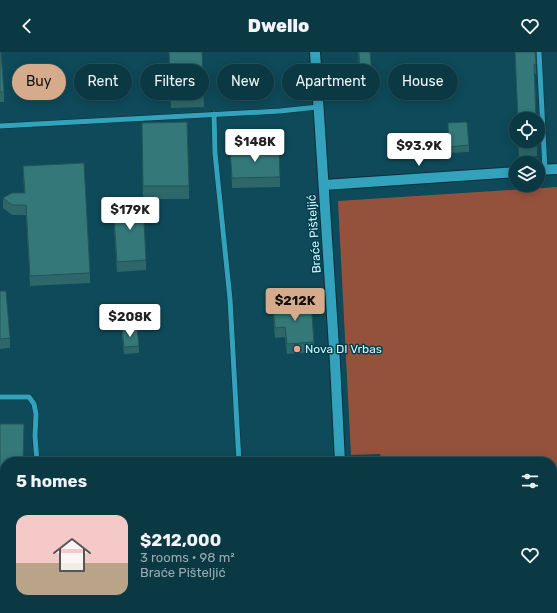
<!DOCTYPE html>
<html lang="en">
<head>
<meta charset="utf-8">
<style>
	:root { --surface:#0a3843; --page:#133f4a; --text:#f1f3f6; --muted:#99acb2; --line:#2a525c; --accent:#d6ab8b }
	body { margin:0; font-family:Rubik,sans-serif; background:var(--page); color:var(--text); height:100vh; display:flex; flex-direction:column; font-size:15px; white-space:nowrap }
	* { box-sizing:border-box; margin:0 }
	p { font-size:13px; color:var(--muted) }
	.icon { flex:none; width:22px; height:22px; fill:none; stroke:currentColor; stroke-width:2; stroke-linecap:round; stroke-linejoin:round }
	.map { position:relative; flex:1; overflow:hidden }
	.sheet { position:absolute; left:0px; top:405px; width:557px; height:156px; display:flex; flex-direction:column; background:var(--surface); border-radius:16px 16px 0 0; box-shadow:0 2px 10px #0003,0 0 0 1px var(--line) }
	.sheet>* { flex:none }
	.hud { position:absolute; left:12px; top:12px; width:533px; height:36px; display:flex; gap:8px }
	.tools { position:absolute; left:509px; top:60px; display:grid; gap:8px }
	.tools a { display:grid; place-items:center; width:36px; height:36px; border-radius:50%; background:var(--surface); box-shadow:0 2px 10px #0003,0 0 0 1px var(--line); font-size:20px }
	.price { position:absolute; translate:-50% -34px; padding:0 9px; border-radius:4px; background:#fff; color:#222; font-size:13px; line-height:26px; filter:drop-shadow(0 1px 2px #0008) }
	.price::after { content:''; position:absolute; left:50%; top:24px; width:12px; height:9px; margin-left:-6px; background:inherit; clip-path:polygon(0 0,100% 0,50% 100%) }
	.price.selected { background:var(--accent); color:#111 }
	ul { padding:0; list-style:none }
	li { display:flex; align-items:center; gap:12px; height:100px; padding:0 16px }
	li span { display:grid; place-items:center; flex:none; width:112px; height:80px; border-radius:12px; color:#555 }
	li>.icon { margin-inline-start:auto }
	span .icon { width:48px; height:48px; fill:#fffc; stroke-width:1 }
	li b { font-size:17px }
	h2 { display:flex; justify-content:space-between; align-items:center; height:48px; padding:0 16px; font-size:17px }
	.tag { padding:0 14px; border-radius:18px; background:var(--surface); box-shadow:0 2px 10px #0003,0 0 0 1px var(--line); font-size:14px; line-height:36px }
	.tag.selected { background:var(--accent); color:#111 }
	header { display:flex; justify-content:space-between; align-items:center; height:52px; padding:0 16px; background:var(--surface); font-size:18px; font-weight:800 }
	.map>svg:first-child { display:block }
</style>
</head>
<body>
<header><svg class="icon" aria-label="back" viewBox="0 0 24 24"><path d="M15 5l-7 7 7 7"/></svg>Dwello<svg class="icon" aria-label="heart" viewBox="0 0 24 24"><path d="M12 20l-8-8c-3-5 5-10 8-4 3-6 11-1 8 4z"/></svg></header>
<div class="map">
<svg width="557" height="561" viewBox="0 0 557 561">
	<rect width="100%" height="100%" fill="#0e4a59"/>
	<path fill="#94523d" d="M557 135V443L552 444V410H381L380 402 351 403 338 149Z"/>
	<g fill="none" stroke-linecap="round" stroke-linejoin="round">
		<g stroke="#0c2e37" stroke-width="6">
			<g id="lane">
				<path d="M539 0 545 118"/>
				<path d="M214 62 215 101 230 247 239 410"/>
				<path d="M0 74 280 59 318 55"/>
				<path d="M0 345H29L34 352 36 362 35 384 37 410"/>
				<path d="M46 556V561"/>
				<path d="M213 561 218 556"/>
			</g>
		</g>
		<g stroke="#0c2e37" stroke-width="12">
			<g id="street">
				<path d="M538 118 557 117"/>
				<path d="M324 133 516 120"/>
				<path d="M552 455 557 454"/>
			</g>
		</g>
		<g stroke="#0c2e37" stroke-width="12">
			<g id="secondary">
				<path d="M315 0 335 311 340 410"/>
				<path d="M347 556V561"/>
			</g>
		</g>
		<use href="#lane" stroke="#33a2bd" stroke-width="5"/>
		<use href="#street" stroke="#33a2bd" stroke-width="10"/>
		<use href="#secondary" stroke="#33a2bd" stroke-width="10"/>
	</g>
	<g fill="#2d6769">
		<path d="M0 0 4 40V50H0Z"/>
		<path d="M169 0H202L204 55 171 56Z"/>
		<path d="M358 0H370L373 40 361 41Z"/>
		<path d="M515 0H535L536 22H534L536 67H518Z"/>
		<path d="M142 71 189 134V147H143Z"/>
		<path d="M448 71 469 93V100L449 101Z"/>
		<path d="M518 89H537V104L519 105Z"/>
		<path d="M230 97 280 125V135L232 136Z"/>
		<path d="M23 114 90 221V231L30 234 26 163H12L3 156V146L24 141Z"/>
		<path d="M113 150 146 208V218L117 220 113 160Z"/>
		<path d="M0 239 10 286V296L0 297Z"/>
		<path d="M273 252 314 290V300L287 302 285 285 275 286 273 263Z"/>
		<path d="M122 277 139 294V301L124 302 122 284Z"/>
		<path d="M395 556H415V558L507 557 557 561H395Z"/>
	</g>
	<g fill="#34787a" stroke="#245455">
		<path d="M0 0H1L4 40H0Z"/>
		<path d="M169 0H202L204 45 171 46Z"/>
		<path d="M359 0H370L373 33 361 34Z"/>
		<path d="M515 0H535L536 12H534L536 67H518Z"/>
		<path d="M187 70 189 134H143L142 71Z"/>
		<path d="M467 70 469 93 449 95 448 71Z"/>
		<path d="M519 89H537V94L519 95Z"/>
		<path d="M279 95 280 125 232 126 230 97Z"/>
		<path d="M84 111 90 221 30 224 26 153H12L3 146 12 141H25L23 114Z"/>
		<path d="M143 149 146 208 117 210 113 150Z"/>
		<path d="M0 239H6L10 286 0 287Z"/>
		<path d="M311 250 314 290 287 292 285 275 275 276 273 252Z"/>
		<path d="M137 276 139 294 124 295 122 277Z"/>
		<path d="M0 372H24L23 410H5V556H20V561H0Z"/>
		<path d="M552 555H557V561H413V559L430 556 431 558H461V556H507V557L552 556Z"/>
		<path d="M401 556H415V557Z"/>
	</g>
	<circle fill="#f39f85" stroke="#003f4e" stroke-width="1.5" cx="297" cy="297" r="4"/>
	<g text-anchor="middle" stroke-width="3" stroke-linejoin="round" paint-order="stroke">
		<g font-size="12" fill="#d6f2fb" stroke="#003f4e">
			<text transform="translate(314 182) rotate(-94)" y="4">Braće Pišteljić</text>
		</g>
		<g font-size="12" fill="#d6f2fb" stroke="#003f4e" text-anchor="start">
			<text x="305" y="301">Nova DI Vrbas</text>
		</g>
	</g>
</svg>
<div class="tools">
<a><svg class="icon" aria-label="locate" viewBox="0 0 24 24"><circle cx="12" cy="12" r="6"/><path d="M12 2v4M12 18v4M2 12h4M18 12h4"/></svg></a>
<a><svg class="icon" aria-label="layers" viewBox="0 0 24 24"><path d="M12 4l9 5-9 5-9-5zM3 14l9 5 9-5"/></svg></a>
</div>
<b class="price" style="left:255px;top:111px">$148K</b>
<b class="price" style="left:419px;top:115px">$93.9K</b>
<b class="price" style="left:130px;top:179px">$179K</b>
<b class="price selected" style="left:295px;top:270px">$212K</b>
<b class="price" style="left:130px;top:286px">$208K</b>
<div class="hud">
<a class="tag selected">Buy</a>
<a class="tag">Rent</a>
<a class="tag">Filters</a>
<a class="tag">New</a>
<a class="tag">Apartment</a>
<a class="tag">House</a>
</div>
<section class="sheet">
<h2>5 homes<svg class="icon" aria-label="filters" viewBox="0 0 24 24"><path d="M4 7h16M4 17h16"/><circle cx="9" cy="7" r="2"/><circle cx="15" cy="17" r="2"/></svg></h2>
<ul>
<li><span style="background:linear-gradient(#f6c9c9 60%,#b9a48a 0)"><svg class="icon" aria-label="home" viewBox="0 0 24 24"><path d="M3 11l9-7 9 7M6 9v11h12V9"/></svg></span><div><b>$212,000</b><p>3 rooms · 98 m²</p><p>Braće Pišteljić</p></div><svg class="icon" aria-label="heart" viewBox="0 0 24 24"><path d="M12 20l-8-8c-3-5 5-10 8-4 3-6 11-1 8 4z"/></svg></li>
</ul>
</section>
</div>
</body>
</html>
